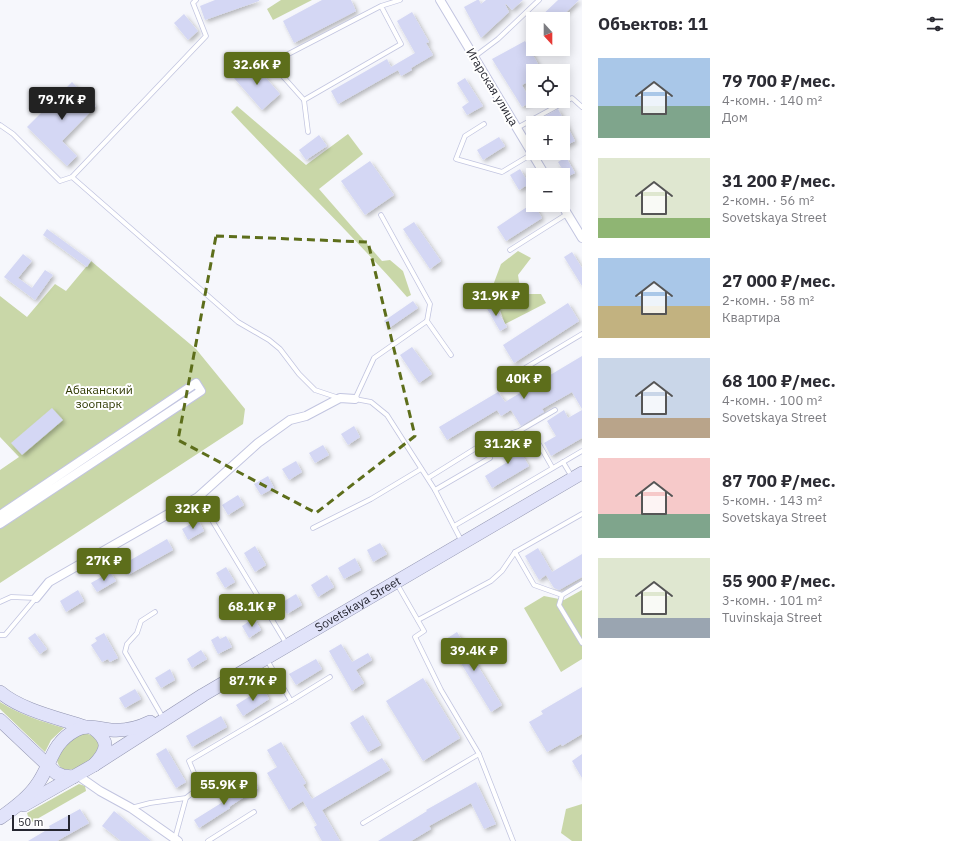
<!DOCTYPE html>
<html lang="ru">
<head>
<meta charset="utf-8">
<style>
	:root { --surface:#fff; --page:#f2f2f3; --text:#2b2b33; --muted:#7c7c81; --accent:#5d6e1b }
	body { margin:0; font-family:"IBM Plex Sans",sans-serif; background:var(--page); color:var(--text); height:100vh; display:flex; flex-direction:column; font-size:15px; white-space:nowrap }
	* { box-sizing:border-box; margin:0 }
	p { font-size:13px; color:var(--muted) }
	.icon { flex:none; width:22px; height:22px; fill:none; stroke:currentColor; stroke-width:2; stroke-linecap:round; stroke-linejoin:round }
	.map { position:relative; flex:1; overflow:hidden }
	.drawer { display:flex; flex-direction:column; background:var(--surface); width:380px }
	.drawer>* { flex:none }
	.needle { width:26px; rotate:159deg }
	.buttons { position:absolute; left:526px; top:12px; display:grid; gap:8px }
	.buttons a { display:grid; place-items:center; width:44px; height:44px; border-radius:0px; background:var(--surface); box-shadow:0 2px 10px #0003; font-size:20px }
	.scale { position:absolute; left:12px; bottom:10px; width:58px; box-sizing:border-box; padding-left:4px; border:2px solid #252630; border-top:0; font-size:11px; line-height:14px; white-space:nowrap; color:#252630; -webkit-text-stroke:3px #fff; paint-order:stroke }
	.price { position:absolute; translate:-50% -34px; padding:0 9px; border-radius:4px; background:var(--accent); color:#fff; font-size:13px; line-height:26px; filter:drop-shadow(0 1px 2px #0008) }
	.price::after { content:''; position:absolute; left:50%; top:24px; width:12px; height:9px; margin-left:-6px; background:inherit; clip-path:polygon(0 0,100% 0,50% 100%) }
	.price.selected { background:#222; color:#fff }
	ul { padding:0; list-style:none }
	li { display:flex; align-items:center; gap:12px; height:100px; padding:0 16px }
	li span { display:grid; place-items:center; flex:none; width:112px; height:80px; border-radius:0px; color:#555 }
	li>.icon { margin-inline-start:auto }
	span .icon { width:48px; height:48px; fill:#fffc; stroke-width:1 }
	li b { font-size:17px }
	h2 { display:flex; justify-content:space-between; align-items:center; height:48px; padding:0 16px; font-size:17px }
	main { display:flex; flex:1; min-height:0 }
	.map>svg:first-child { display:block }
</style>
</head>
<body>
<main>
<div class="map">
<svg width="582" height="841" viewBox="0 0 582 841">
	<defs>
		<filter id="shadow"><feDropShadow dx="2.5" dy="2.5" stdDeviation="2" flood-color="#0004"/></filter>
	</defs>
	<rect width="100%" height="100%" fill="#f6f7fc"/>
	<g fill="#c9d7a8">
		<path d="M281 0H312L273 20 267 9Z"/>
		<path d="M237 106 306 165 348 134 363 154 319 189 382 261 390 260 403 271 411 295 407 297C351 233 289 174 231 112Z"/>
		<path d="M518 251 531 258 518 275 521 294H541L546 303 505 324 492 288 501 264Z"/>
		<path d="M91 261 196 349 245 409 243 424 0 583V470L19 457 0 437V296L27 317 55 284 66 291Z"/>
		<path d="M582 590V659L561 672 524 608 544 596 564 600Z"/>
		<path d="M0 702C20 715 41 721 64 728L51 740 45 752 0 709Z"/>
		<path d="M80 734C91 733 92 735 99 743 97 766 56 782 57 757 57 754 59 748 61 746 66 741 75 737 80 734Z"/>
		<path d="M79 784 85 786 86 791 30 823 27 813Z"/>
		<path d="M582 804V841H572L561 833 566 809Z"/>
	</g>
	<g fill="#d4d7f4" filter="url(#shadow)">
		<path d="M215 0H259V1L205 20 200 6Z"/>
		<path d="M322 0H351L356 11 294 43 283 21Z"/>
		<path d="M477 0H479L481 4 486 0H523L512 10 506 4H505L509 12 481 38 464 7Z"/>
		<path d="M558 0H579L559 19H538Z"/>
		<path d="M412 12 429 42 426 43 433 55 411 68 412 70 401 76 398 70 338 104 331 91 387 59 391 67 415 53 397 21Z"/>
		<path d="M184 14 198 31 188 40 174 23Z"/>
		<path d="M525 41 542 71H533V79L522 85 531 102 522 107 492 59Z"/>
		<path d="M252 62 280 94 262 110 234 78Z"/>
		<path d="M465 78 483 106 467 115 462 107 469 102 457 83Z"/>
		<path d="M72 82 96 106 62 141 77 156 67 166 27 127Z"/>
		<path d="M558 109 575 141 563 147V123H533Z"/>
		<path d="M319 135 327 146 306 160 299 150Z"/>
		<path d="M499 137 505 146 483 160 477 150Z"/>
		<path d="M566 157 575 173 567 177 558 162Z"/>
		<path d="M370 161 394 195 365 215 341 181Z"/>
		<path d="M520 169 529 184 519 190 510 175Z"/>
		<path d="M533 203 542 218 506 241 497 227Z"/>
		<path d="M414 222 441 261 430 269 403 229Z"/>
		<path d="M47 229 91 261 87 267 43 235Z"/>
		<path d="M572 252 582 268V286L564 257Z"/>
		<path d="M23 254 32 261 18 278 32 288 45 270 53 275 35 300 4 277Z"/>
		<path d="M413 301 418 308 389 328 384 321Z"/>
		<path d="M492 303 507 327 500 331 486 307Z"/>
		<path d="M568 303 579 321 514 363 503 345Z"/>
		<path d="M412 347 432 374 419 383 400 355Z"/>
		<path d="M582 356V409L572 392 542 409 544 412 521 426 511 410 501 416 497 410 447 440 439 427 498 392 505 402Z"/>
		<path d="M52 408 63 420 22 455 11 443Z"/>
		<path d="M564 410 568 418 582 410V438L551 456 544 443 556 436 547 421Z"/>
		<path d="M354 426 360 437 348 445 341 434Z"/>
		<path d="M513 440 529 466 492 488 485 476 509 461 501 447Z"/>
		<path d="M323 445 329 455 315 463 309 453Z"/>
		<path d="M296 461 302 472 289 480 282 469Z"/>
		<path d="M268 476 274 488 261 495 254 484Z"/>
		<path d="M238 495 244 505 228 515 222 505Z"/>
		<path d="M198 520 204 531 188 540 182 529Z"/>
		<path d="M167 539 173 550 128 575 122 565Z"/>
		<path d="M380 543 387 554 373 562 367 550Z"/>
		<path d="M255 546 266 565 255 572 244 553Z"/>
		<path d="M538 548 552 572 582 554V577L559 590 554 588 546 575 539 580 525 556Z"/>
		<path d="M355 558 361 570 344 579 338 568Z"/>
		<path d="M226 567 235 582 225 588 216 573Z"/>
		<path d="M110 572 116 581 97 592 91 583Z"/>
		<path d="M327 575 334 587 318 597 311 585Z"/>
		<path d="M78 590 84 601 66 612 60 601Z"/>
		<path d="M296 594 302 605 287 614 281 603Z"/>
		<path d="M254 618 261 630 249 638 242 626Z"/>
		<path d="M457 632 502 705 491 712 446 639Z"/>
		<path d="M35 633 47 649 40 654 28 638Z"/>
		<path d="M104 633 118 658 110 662 108 659 102 662 91 645 97 641 95 638Z"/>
		<path d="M218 636 220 639 226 636 232 647 218 654 211 640Z"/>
		<path d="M341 644 352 662 368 653 372 660 356 670 364 683 352 691 329 651Z"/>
		<path d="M201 650 207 659 192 668 187 659Z"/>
		<path d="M316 659 322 669 296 685 289 674Z"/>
		<path d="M170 669 175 680 161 688 155 678Z"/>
		<path d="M423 678 460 738 423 761 386 701Z"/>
		<path d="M582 687V734L562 746 561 744 547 752 529 722 543 714 541 711Z"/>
		<path d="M263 688 269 699 243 716 236 705Z"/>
		<path d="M135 689 141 699 125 708 119 698Z"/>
		<path d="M363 715 381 745 368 752 350 723Z"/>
		<path d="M221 716 227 727 192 747 186 736Z"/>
		<path d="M281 742 306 783 303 785 312 799 382 758 390 770 322 810 340 841H322L314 827 317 825 303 801 289 810 267 773 277 767 267 750Z"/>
		<path d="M166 748 186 782 176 788 156 754Z"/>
		<path d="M582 754V778L572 761Z"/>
		<path d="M255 782 258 788 229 807 230 808 199 828 194 820Z"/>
		<path d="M476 782 496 824 484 829 471 803 429 826 431 829 411 841H378L427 811 426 810Z"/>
		<path d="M80 809 89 823 57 841H28L50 828 49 826Z"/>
		<path d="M114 811 151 841H121L102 826Z"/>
	</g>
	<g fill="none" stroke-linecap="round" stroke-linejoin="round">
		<g stroke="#c2c5e0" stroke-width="5.5">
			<g id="lane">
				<path d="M381 6 401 44 304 100 271 63 381 6 400 0"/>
				<path d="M474 57 498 39 539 0"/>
				<path d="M304 100 308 132"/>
				<path d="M484 124 465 136 456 159 502 172 532 154"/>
				<path d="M0 125 13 134 60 181 72 177 238 322 269 340 280 349 299 374 315 390 339 398"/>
				<path d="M517 128 572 98 582 107"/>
				<path d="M72 177 206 36 193 3 196 0"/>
				<path d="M381 215 430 304 427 321"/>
				<path d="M510 250 567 214"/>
				<path d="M505 380 582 334"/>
				<path d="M535 437 552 467"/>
				<path d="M563 462 572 477"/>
				<path d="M428 478 489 440 519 431 555 410"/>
				<path d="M435 490 387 415 371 402 355 399 374 358 427 321 451 355"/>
				<path d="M198 497 286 643"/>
				<path d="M454 526 582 451"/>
				<path d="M313 528 371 499 421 469"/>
				<path d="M462 542 435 490 490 458"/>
				<path d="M515 552 534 585 562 595 582 583"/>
				<path d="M562 595 559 605 582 643"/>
				<path d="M0 602 11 597 36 598"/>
				<path d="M155 612 141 621 137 633 127 644 125 652 162 716"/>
				<path d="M418 620 491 581 502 571 515 552 582 514"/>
				<path d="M0 635H5L36 598"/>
				<path d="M291 701 330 677"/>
				<path d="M479 754 513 841"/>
				<path d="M131 808 150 803 186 798 200 787 189 761 291 701 267 660"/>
				<path d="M363 823 479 754 441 690 415 637 424 631 397 584"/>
				<path d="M175 838 186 798"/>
				<path d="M208 841 254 812"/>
			</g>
		</g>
		<g stroke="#c2c5e0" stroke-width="10">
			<g id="street">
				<path d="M440 0 545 175"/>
				<path d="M562 205 582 238"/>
				<path d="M0 515 196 383 201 391 0 524"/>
				<path d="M36 598 49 582 198 497 258 443 290 420 306 416 340 398 355 399"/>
				<path d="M77 775 100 791 131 808 178 841"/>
			</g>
		</g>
		<g stroke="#9295b1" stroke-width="14">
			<g id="primary">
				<path d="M0 692C21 710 58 718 85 727"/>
				<path d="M0 720 56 773 63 776 73 777"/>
				<path id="s1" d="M94 765 203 695 582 473"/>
				<path d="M24 805 94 765C108 750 110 741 93 728"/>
				<path d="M0 818C13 809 27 799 36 786 52 765 50 744 76 730 87 724 100 729 111 730 125 731 138 728 150 722"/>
			</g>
		</g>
		<use href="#lane" stroke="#fff" stroke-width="4"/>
		<use href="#street" stroke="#fff" stroke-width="8"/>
		<use href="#primary" stroke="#e1e3fa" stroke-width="13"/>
	</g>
	<path fill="none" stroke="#5d6e1b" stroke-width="3" stroke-dasharray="8 5" stroke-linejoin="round" d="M216 236 368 242 415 436 316 513 178 440Z"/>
	<g text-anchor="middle" stroke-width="4" stroke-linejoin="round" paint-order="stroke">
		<g font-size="12" fill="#252630" stroke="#fff">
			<text transform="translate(492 87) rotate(59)" y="4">Игарская улица</text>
			<text dy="4" stroke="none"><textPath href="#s1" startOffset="309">Sovetskaya Street</textPath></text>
		</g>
		<g font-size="12" fill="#2f3901" stroke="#fff">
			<text x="99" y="394">Абаканский<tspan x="99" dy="14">зоопарк</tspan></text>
		</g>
	</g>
</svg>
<div class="buttons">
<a><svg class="needle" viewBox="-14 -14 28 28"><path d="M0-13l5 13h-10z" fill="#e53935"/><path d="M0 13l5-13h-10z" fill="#7c7c81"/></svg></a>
<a><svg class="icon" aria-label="locate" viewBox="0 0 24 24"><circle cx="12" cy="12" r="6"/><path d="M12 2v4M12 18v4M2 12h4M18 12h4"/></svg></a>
<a>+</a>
<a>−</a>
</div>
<div class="scale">50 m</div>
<b class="price" style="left:257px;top:86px">32.6K ₽</b>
<b class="price selected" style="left:62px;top:121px">79.7K ₽</b>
<b class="price" style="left:496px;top:317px">31.9K ₽</b>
<b class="price" style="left:524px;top:400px">40K ₽</b>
<b class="price" style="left:508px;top:465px">31.2K ₽</b>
<b class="price" style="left:193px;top:530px">32K ₽</b>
<b class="price" style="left:104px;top:582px">27K ₽</b>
<b class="price" style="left:252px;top:628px">68.1K ₽</b>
<b class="price" style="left:474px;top:672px">39.4K ₽</b>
<b class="price" style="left:253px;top:702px">87.7K ₽</b>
<b class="price" style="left:224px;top:806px">55.9K ₽</b>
</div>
<section class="drawer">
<h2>Объектов: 11<svg class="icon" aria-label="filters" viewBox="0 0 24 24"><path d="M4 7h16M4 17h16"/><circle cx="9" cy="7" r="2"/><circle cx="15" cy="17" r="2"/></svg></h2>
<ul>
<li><span style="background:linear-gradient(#a9c7e8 60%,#7fa58c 0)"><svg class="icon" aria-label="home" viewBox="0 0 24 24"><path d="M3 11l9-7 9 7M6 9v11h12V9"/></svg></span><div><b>79 700 ₽/мес.</b><p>4-комн. · 140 m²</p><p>Дом</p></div></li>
<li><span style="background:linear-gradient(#dfe7d0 75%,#8fb573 0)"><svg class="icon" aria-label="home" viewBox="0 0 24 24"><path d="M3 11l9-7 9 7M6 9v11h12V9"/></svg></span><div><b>31 200 ₽/мес.</b><p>2-комн. · 56 m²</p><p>Sovetskaya Street</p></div></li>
<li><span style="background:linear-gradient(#a9c7e8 60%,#c2b280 0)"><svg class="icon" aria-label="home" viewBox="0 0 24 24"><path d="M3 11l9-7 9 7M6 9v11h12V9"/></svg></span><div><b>27 000 ₽/мес.</b><p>2-комн. · 58 m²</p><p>Квартира</p></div></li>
<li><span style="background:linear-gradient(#c9d6e8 75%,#b9a48a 0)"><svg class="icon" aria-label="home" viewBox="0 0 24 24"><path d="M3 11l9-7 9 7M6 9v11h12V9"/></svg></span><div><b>68 100 ₽/мес.</b><p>4-комн. · 100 m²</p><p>Sovetskaya Street</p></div></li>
<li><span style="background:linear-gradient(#f6c9c9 70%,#7fa58c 0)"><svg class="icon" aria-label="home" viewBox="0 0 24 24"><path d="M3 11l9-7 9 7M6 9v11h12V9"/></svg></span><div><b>87 700 ₽/мес.</b><p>5-комн. · 143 m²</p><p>Sovetskaya Street</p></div></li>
<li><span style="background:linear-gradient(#dfe7d0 75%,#9aa5b1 0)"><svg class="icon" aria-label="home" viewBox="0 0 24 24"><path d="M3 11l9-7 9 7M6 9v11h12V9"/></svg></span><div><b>55 900 ₽/мес.</b><p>3-комн. · 101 m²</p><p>Tuvinskaja Street</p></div></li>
</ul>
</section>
</main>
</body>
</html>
